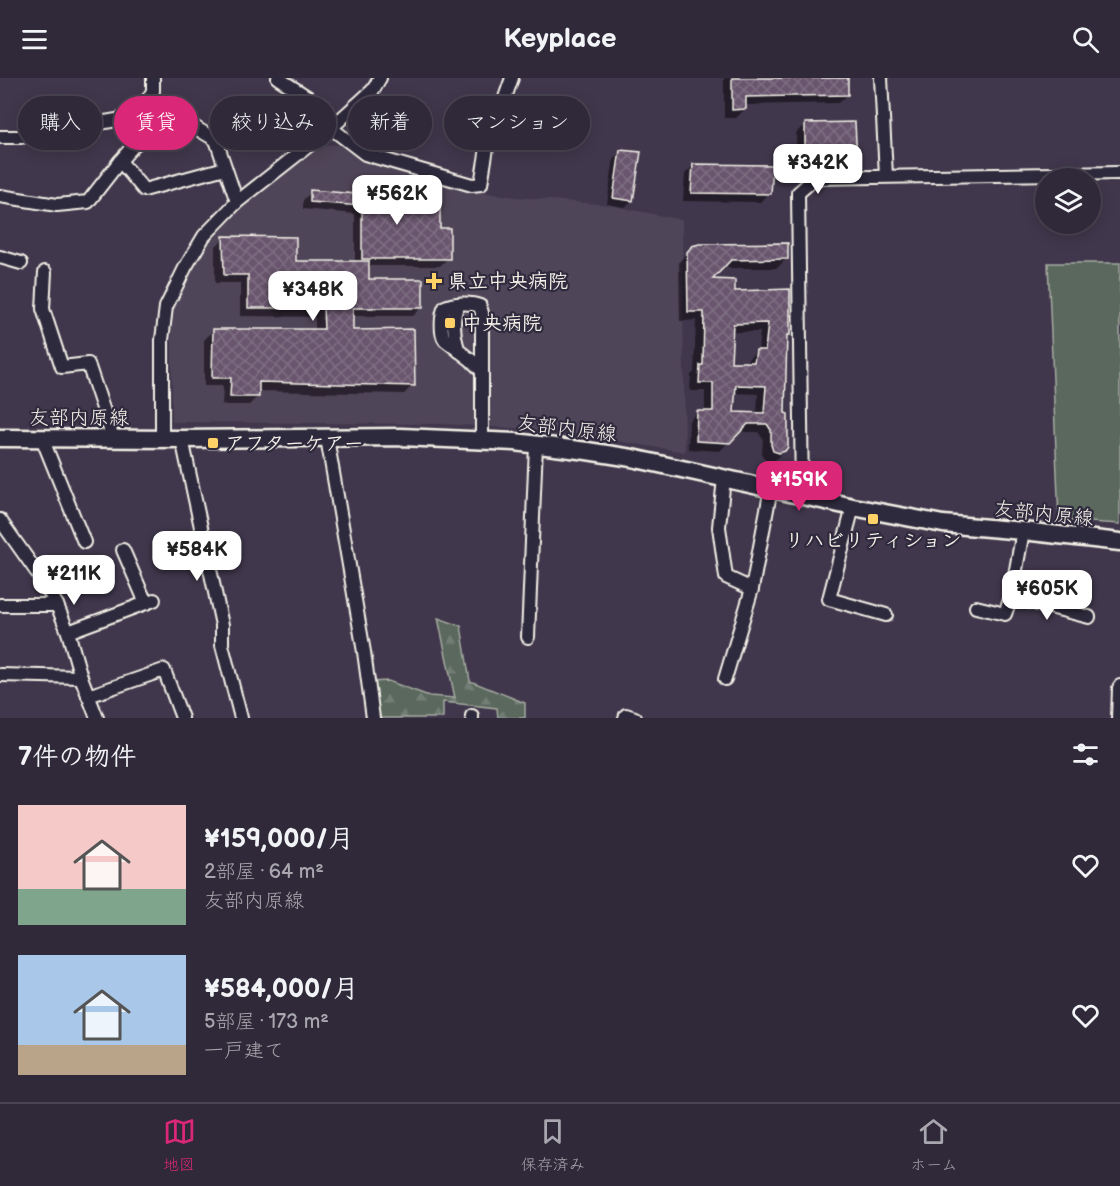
<!DOCTYPE html>
<html lang="ja">
<head>
<meta charset="utf-8">
<style>
	:root { --surface:#302939; --page:#3c3544; --text:#f1f3f6; --muted:#a8a6ae; --line:#4b4553; --accent:#db2777 }
	body { margin:0; font-family:"Balsamiq Sans","Klee One",sans-serif; background:var(--page); color:var(--text); height:100vh; display:flex; flex-direction:column; font-size:22px; white-space:nowrap }
	* { box-sizing:border-box; margin:0 }
	p { font-size:20px; color:var(--muted) }
	.icon { flex:none; width:33px; height:33px; fill:none; stroke:currentColor; stroke-width:2; stroke-linecap:round; stroke-linejoin:round }
	.map { position:relative; height:640px; overflow:hidden }
	.drawer { display:flex; flex-direction:column; background:var(--surface); flex:1 }
	.drawer>* { flex:none }
	.guide { position:absolute; left:18px; top:18px; width:600px; height:54px; display:flex; gap:12px }
	.fabs { position:absolute; left:1035px; top:90px; display:grid; gap:12px }
	.fabs a { display:grid; place-items:center; width:66px; height:66px; border-radius:50%; background:var(--surface); box-shadow:0 3px 15px #0003,0 0 0 2px var(--line); font-size:30px }
	.price { position:absolute; translate:-50% -51px; padding:0 14px; border-radius:12px; background:#fff; color:#222; font-size:20px; line-height:39px; filter:drop-shadow(0 2px 3px #0008) }
	.price::after { content:''; position:absolute; left:50%; top:36px; width:18px; height:14px; margin-left:-9px; background:inherit; clip-path:polygon(0 0,100% 0,50% 100%) }
	.price.current { background:var(--accent); color:#fff }
	ul { padding:0; list-style:none }
	li { display:flex; align-items:center; gap:18px; height:150px; padding:0 18px }
	li span { display:grid; place-items:center; flex:none; width:168px; height:120px; border-radius:0px; color:#555 }
	li>.icon { margin-inline-start:auto }
	span .icon { width:72px; height:72px; fill:#fffc; stroke-width:1 }
	li b { font-size:26px }
	h2 { display:flex; justify-content:space-between; align-items:center; height:72px; padding:0 18px; font-size:26px }
	.pill { padding:0 21px; border-radius:27px; background:var(--surface); box-shadow:0 3px 15px #0003,0 0 0 2px var(--line); font-size:21px; line-height:54px }
	.pill.current { background:var(--accent); color:#fff }
	header { display:flex; justify-content:space-between; align-items:center; height:78px; padding:0 18px; background:var(--surface); font-size:27px; font-weight:600 }
	.tabs { display:flex; justify-content:space-around; align-items:center; height:84px; border-top:2px solid var(--line); background:var(--surface); font-size:16px; color:var(--muted) }
	.tabs a { display:grid; justify-items:center; gap:3px }
	.tabs .current { color:var(--accent) }
	.map>svg:first-child { display:block }
</style>
</head>
<body>
<header><svg class="icon" aria-label="menu" viewBox="0 0 24 24"><path d="M4 6h16M4 12h16M4 18h16"/></svg>Keyplace<svg class="icon" aria-label="search" viewBox="0 0 24 24"><circle cx="10" cy="10" r="6"/><path d="M15 15l6 6"/></svg></header>
<div class="map">
<svg width="1120" height="640" viewBox="0 0 1120 640">
	<defs>
		<pattern id="forest-firs" width="22" height="20" patternUnits="userSpaceOnUse" patternTransform="scale(1.5)"><rect width="22" height="20" fill="#5a675d"/><path d="M5 1l3.5 6h-7zM16 11l3.5 6h-7z" fill="#727d74"/></pattern>
		<pattern id="building-cross-hatch" width="8" height="8" patternUnits="userSpaceOnUse" patternTransform="scale(1.5)"><rect width="8" height="8" fill="#69566e"/><path d="M0 0l8 8M0 8l8-8" fill="none" stroke="#7f6f83"/></pattern>
	</defs>
	<rect width="100%" height="100%" fill="#40374c"/>
	<filter id="ink" filterUnits="userSpaceOnUse"><feTurbulence type="fractalNoise" baseFrequency=".0167" numOctaves="2"/><feDisplacementMap in="SourceGraphic" scale="12" xChannelSelector="R" yChannelSelector="G"/><feConvolveMatrix kernelMatrix="1 2 1 2 8 2 1 2 1" color-interpolation-filters="sRGB"/></filter>
	<g filter="url(#ink)">
		<path fill="#4f4459" d="M329 66 363 71 467 112 516 119 609 127 682 142 685 374 568 355 513 350 441 346 172 344V245L174 228 198 177 249 122 311 74Z"/>
		<path fill="#5a675d" stroke="#a7aca2" stroke-width="1.5" d="M1048 185H1120V446L1059 442Z"/>
		<path fill="url(#forest-firs)" stroke="#a7aca2" stroke-width="1.5" d="M438 540 461 548 470 603 525 625V640H498L497 630 443 624V640H376L370 604 388 603 429 618 455 620Z"/>
		<g fill="#0007" fill-rule="evenodd">
			<path d="M724 0H847V17L838 25 745 27V31L736 40H724Z"/>
			<path d="M805 46 855 83 847 92 797 93 796 55Z"/>
			<path d="M621 74 632 123 625 129 607 126 614 80Z"/>
			<path d="M694 87 769 115 760 124 683 123 685 96Z"/>
			<path d="M311 114 353 122 438 151 448 180 440 188H367V203L422 229 413 238H351L352 253 413 307 404 316 258 313V318L249 327H222L223 308H204V262L213 253H315V239L240 238V205H215V169L224 160 294 184H355V136L303 131V122Z"/>
			<path d="M692 169 786 181 777 190H721L710 202 734 214 789 256 785 260 784 372 775 382 770 384 765 381 762 377 763 361 758 354H738L720 373 688 371 689 343 698 334H705V313H690L691 297 694 294 696 242 680 243 679 184ZM731 254H760L758 273H756L747 282V285L730 286ZM734 315 758 316 757 336H732Z"/>
		</g>
		<g fill="url(#building-cross-hatch)" stroke="#f4f1e8" stroke-width="1.5" fill-rule="evenodd">
			<path d="M732 0H848V17L746 19V31L732 32Z"/>
			<path d="M855 44 857 84 805 85V45Z"/>
			<path d="M620 72 641 74 633 123 613 120Z"/>
			<path d="M693 86 773 87 771 116 691 115Z"/>
			<path d="M310 112 356 116 355 120H440V150H450V181H362V128L310 124Z"/>
			<path d="M223 158 296 159V183H369V201H423V230H353V252L414 251 415 308 259 304V319H230L231 300H212L213 251H324L323 230H248V197H224Z"/>
			<path d="M788 165V181L731 182 713 201 735 202V213L790 211V257H787L785 335 788 336V369L785 373 779 375 773 373 771 367V352L767 346H748L730 365 696 363 697 333H713V305H699L700 287H703L704 234H688L687 174 692 168 699 166ZM768 245 765 272H756L754 284H731L733 246ZM736 307 766 308 764 335 734 334Z"/>
		</g>
		<g fill="none" stroke-linecap="round" stroke-linejoin="round">
			<g stroke="#f4f1e8" stroke-width="16">
				<g id="minor">
					<path d="M278 0 309 20 331 50 365 76 472 107 481 106 487 70 512 0"/>
					<path d="M881 0 886 98"/>
					<path d="M128 40 134 67"/>
					<path d="M0 59H20L128 40 145 26 153 13V0"/>
					<path d="M120 83 144 112 225 90"/>
					<path d="M0 118 57 127 88 124 120 83 134 67 148 57 178 46 191 47 216 62 237 124"/>
					<path d="M0 179 21 185"/>
					<path d="M45 194 43 231 62 289 88 286 113 360"/>
					<path d="M459 226C451 237 454 261 459 273"/>
					<path d="M482 293 471 282 445 262C440 256 441 236 445 229 454 225 470 224 480 228L482 235V362"/>
					<path d="M42 360 84 464"/>
					<path d="M327 360 364 574 373 640"/>
					<path d="M162 361V262L166 229 185 190 204 158 237 124 331 50 373 12 380 0"/>
					<path d="M182 361 222 547V567L241 640"/>
					<path d="M724 400 719 449 726 499 752 511"/>
					<path d="M802 417 798 115 815 100 1120 95"/>
					<path d="M853 429 829 521 886 537"/>
					<path d="M0 442 41 500 57 527 68 554 81 599 97 640"/>
					<path d="M123 472 146 525"/>
					<path d="M1011 519 1089 539"/>
					<path d="M0 527H57"/>
					<path d="M976 529 1005 536 1011 519 1023 453"/>
					<path d="M68 554 154 522"/>
					<path d="M528 559 536 367"/>
					<path d="M0 597 81 599"/>
					<path d="M725 601 752 511 771 410"/>
					<path d="M88 618 164 592 182 640"/>
					<path d="M472 638V640"/>
					<path d="M625 640 626 637 635 640"/>
					<path d="M1118 640 1119 610 1120 608"/>
				</g>
			</g>
			<g stroke="#f4f1e8" stroke-width="21">
				<path id="major" d="M0 360 182 361 401 359 515 364 587 373 632 380 853 429 943 446 1023 453 1120 464"/>
			</g>
			<use href="#minor" stroke="#2f2a3d" stroke-width="12"/>
			<use href="#major" stroke="#2f2a3d" stroke-width="16"/>
		</g>
	</g>
	<g fill="#ffd166" stroke="#2f2a3d" stroke-width="2">
		<path d="M431 194h6v6h6v6h-6v6h-6v-6h-6v-6h6z"/>
		<rect x="444" y="239" width="12" height="12" rx="3"/>
		<rect x="207" y="359" width="12" height="12" rx="3"/>
		<rect x="867" y="435" width="12" height="12" rx="3"/>
	</g>
	<g text-anchor="middle" stroke-width="4.5" stroke-linejoin="round" paint-order="stroke">
		<g font-size="20" font-weight="bold" fill="#f4f1e8" stroke="#2f2a3d" text-anchor="start">
			<text x="448" y="210">県立中央病院</text>
			<text x="462" y="252">中央病院</text>
			<text x="225" y="372">アフターケアー</text>
			<text x="873" y="469" text-anchor="middle">リハビリティション</text>
		</g>
		<g font-size="20" fill="#f4f1e8" stroke="#2f2a3d">
			<text x="79" y="346">友部内原線</text>
			<text transform="translate(567 350) rotate(7)" y="7">友部内原線</text>
			<text transform="translate(1044 435) rotate(6)" y="7">友部内原線</text>
		</g>
	</g>
</svg>
<div class="fabs">
<a><svg class="icon" aria-label="layers" viewBox="0 0 24 24"><path d="M12 4l9 5-9 5-9-5zM3 14l9 5 9-5"/></svg></a>
</div>
<b class="price" style="left:818px;top:117px">¥342K</b>
<b class="price" style="left:397px;top:148px">¥562K</b>
<b class="price" style="left:313px;top:244px">¥348K</b>
<b class="price current" style="left:799px;top:434px">¥159K</b>
<b class="price" style="left:197px;top:504px">¥584K</b>
<b class="price" style="left:74px;top:528px">¥211K</b>
<b class="price" style="left:1047px;top:543px">¥605K</b>
<div class="guide">
<a class="pill">購入</a>
<a class="pill current">賃貸</a>
<a class="pill">絞り込み</a>
<a class="pill">新着</a>
<a class="pill">マンション</a>
</div>
</div>
<section class="drawer">
<h2>7件の物件<svg class="icon" aria-label="filters" viewBox="0 0 24 24"><path d="M4 7h16M4 17h16"/><circle cx="9" cy="7" r="2"/><circle cx="15" cy="17" r="2"/></svg></h2>
<ul>
<li><span style="background:linear-gradient(#f6c9c9 70%,#7fa58c 0)"><svg class="icon" aria-label="home" viewBox="0 0 24 24"><path d="M3 11l9-7 9 7M6 9v11h12V9"/></svg></span><div><b>¥159,000/月</b><p>2部屋 · 64 m²</p><p>友部内原線</p></div><svg class="icon" aria-label="heart" viewBox="0 0 24 24"><path d="M12 20l-8-8c-3-5 5-10 8-4 3-6 11-1 8 4z"/></svg></li>
<li><span style="background:linear-gradient(#a9c7e8 75%,#b9a48a 0)"><svg class="icon" aria-label="home" viewBox="0 0 24 24"><path d="M3 11l9-7 9 7M6 9v11h12V9"/></svg></span><div><b>¥584,000/月</b><p>5部屋 · 173 m²</p><p>一戸建て</p></div><svg class="icon" aria-label="heart" viewBox="0 0 24 24"><path d="M12 20l-8-8c-3-5 5-10 8-4 3-6 11-1 8 4z"/></svg></li>
</ul>
</section>
<nav class="tabs">
<a class="current"><svg class="icon" aria-label="map" viewBox="0 0 24 24"><path d="M3 6l6-2 6 2 6-2v14l-6 2-6-2-6 2zM9 4v14M15 6v14"/></svg>地図</a>
<a><svg class="icon" aria-label="saved" viewBox="0 0 24 24"><path d="M7 4h10v16l-5-4-5 4z"/></svg>保存済み</a>
<a><svg class="icon" aria-label="home" viewBox="0 0 24 24"><path d="M3 11l9-7 9 7M6 9v11h12V9"/></svg>ホーム</a>
</nav>
</body>
</html>
